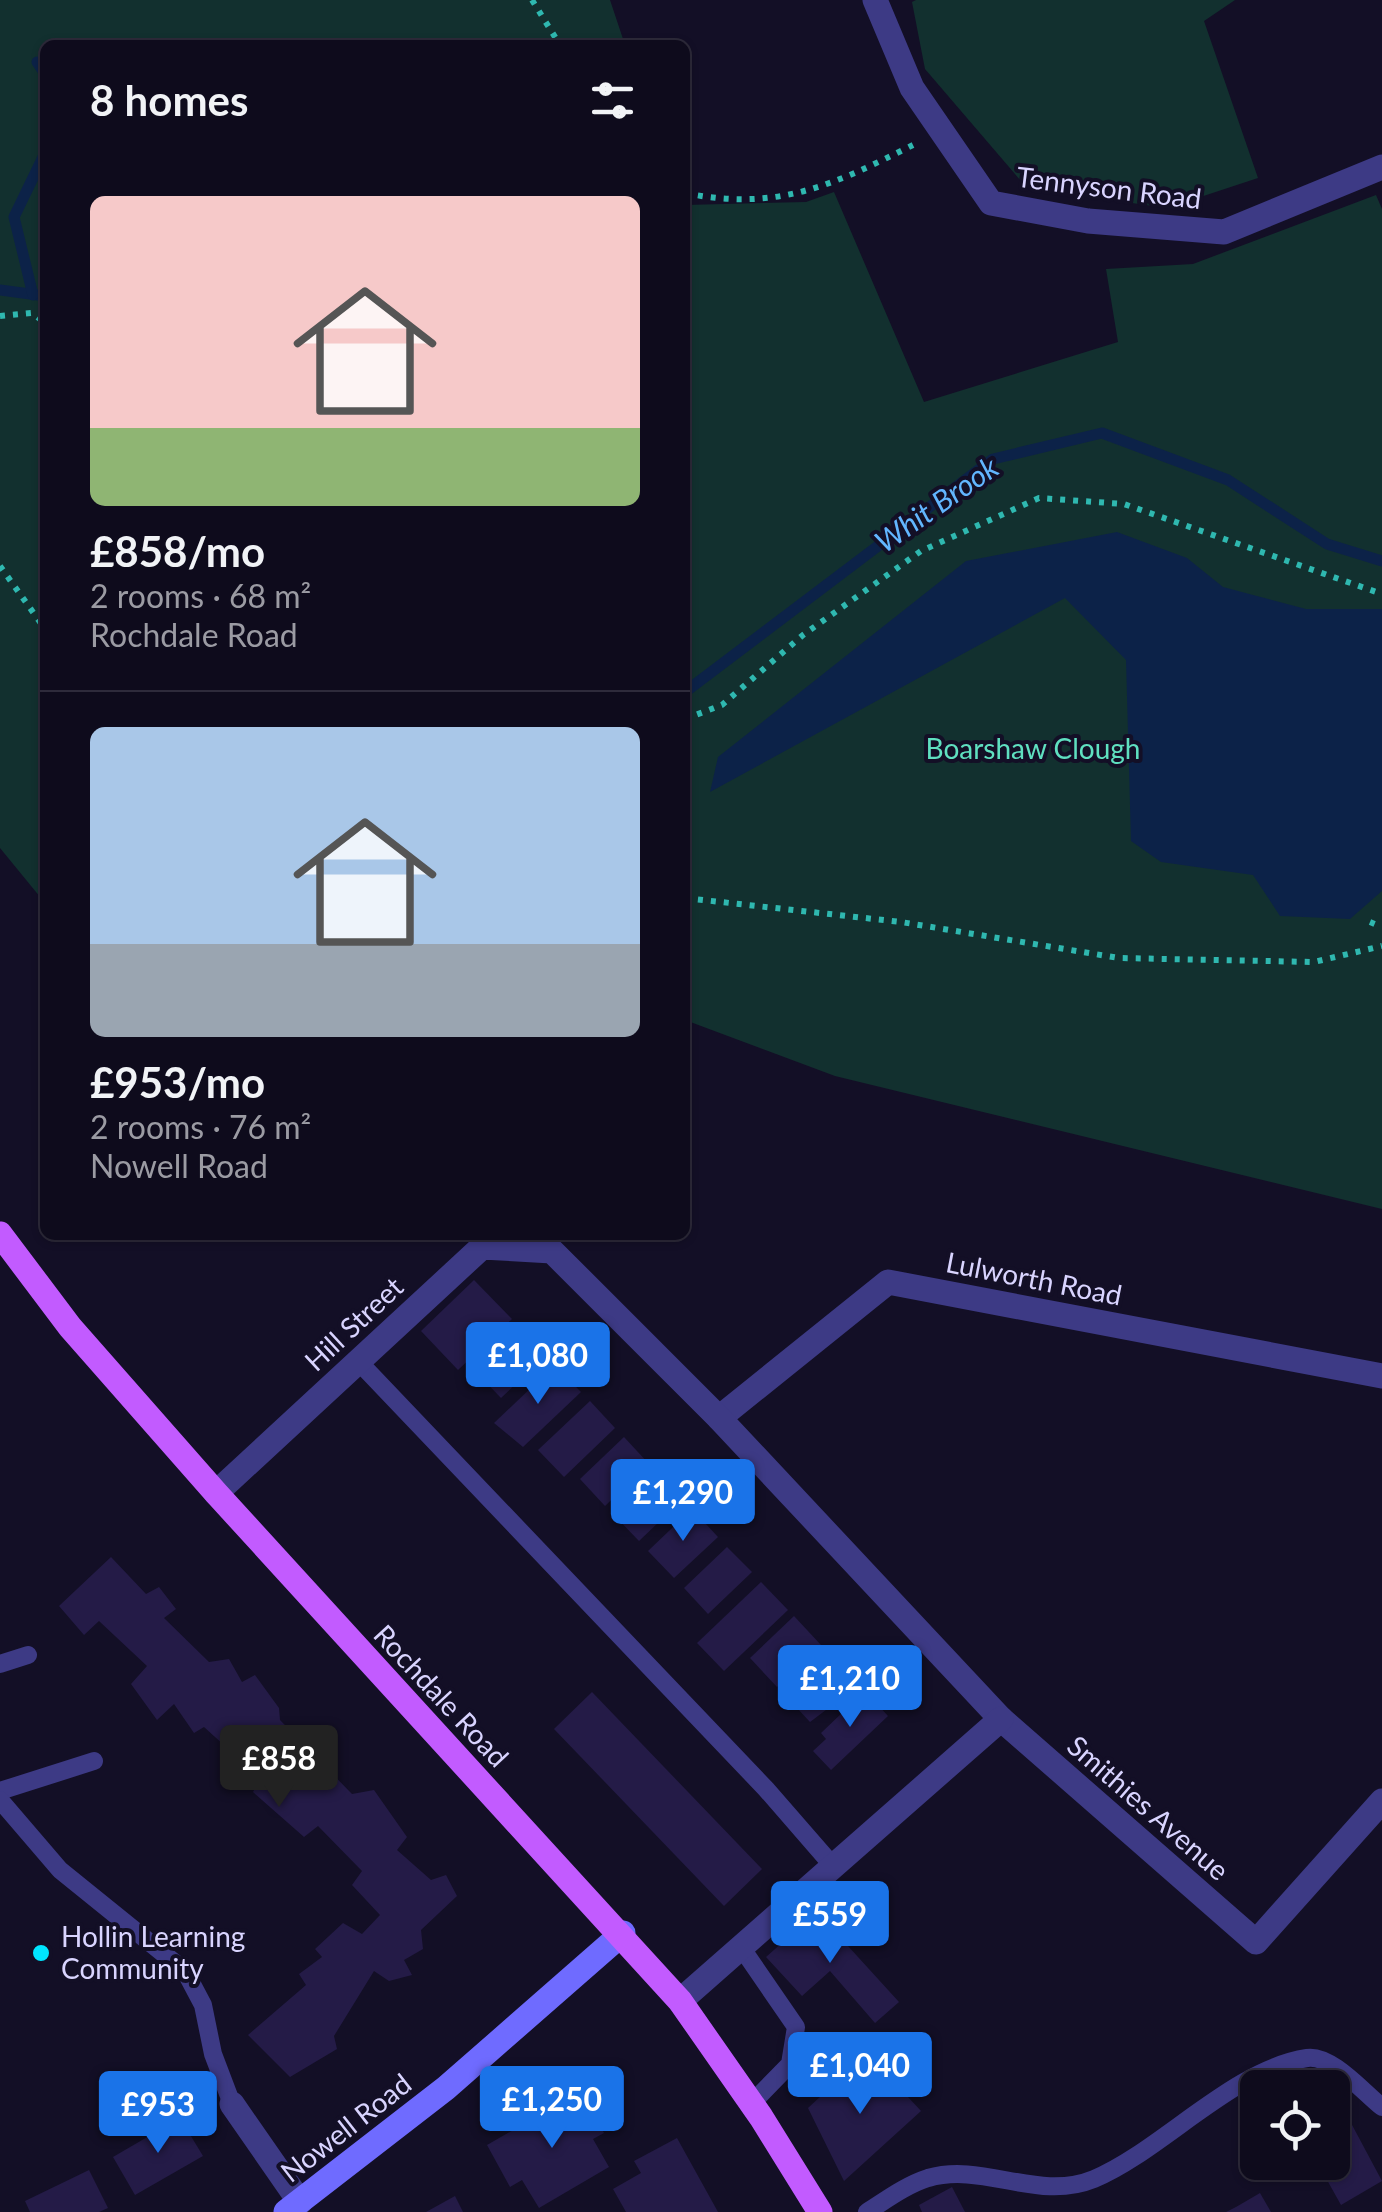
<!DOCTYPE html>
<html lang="en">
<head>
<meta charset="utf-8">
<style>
	:root { --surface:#0e0b1c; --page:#1c1929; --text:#f1f3f6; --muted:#9b9ba3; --line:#2e2b3b; --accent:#1a73e8 }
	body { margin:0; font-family:Lato,sans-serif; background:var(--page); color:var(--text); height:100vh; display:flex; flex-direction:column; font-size:38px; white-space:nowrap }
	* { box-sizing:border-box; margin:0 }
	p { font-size:32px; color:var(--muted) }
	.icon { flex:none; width:55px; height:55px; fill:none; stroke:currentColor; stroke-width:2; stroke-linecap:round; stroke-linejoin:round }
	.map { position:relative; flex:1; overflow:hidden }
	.panel { position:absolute; left:40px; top:40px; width:650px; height:1200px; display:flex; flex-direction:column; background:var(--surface); border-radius:15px; box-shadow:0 2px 8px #0004,0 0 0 2px var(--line) }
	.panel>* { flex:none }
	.buttons { position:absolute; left:1240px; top:2070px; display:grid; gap:20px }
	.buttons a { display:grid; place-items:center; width:110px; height:110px; border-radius:15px; background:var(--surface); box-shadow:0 2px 8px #0004,0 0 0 2px var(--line); font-size:50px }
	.price { position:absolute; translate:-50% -85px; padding:0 22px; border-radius:10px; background:var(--accent); color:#fff; font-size:32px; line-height:65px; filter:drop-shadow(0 2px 5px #0008) }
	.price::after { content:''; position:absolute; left:50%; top:60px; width:30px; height:22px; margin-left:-15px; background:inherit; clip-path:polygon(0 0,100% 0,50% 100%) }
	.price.on { background:#222; color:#fff }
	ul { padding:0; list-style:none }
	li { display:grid; align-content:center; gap:20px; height:530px; padding:0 50px }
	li+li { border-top:2px solid var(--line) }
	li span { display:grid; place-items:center; height:310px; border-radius:15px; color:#555 }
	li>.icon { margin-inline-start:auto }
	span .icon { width:180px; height:180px; fill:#fffc; stroke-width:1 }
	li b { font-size:42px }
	h2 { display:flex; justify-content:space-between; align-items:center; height:120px; padding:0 50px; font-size:42px }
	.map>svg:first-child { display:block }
</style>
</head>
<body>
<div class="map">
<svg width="1382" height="2212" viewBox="0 0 1382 2212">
	<rect width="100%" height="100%" fill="#130f26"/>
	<g fill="#12302f">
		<path d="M0 0H610L625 45H45V903L0 848Z"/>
		<path d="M916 0H1235L1204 21 1258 178 1167 208 1027 188 925 69 912 2Z"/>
		<path d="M834 192 924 402 1118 342 1106 269 1193 264 1376 195 1382 209V1209L835 1076 685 1020V205L806 202Z"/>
	</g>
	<path fill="#0c2248" d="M1117 532 1187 558 1223 587 1306 609H1382V891L1350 919 1280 916 1253 875 1161 862 1131 841 1126 660 1065 598 710 792 718 757 966 561Z"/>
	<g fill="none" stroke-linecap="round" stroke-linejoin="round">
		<g stroke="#0c2248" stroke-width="11">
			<path d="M37 62 45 74"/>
			<path d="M0 290 45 296"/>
			<path d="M33 295 14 217 45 153"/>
			<path d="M685 692 993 459 1102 433 1228 480 1327 544 1382 561"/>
		</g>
	</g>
	<g fill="#241b47">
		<path d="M474 1280 512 1319 458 1370 421 1331Z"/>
		<path d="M522 1329 546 1355 501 1398 476 1372Z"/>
		<path d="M555 1365 581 1392 523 1447 494 1423Z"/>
		<path d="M590 1401 615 1428 564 1477 538 1450Z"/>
		<path d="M624 1437 649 1464 605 1506 580 1479Z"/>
		<path d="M658 1474 683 1499 639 1541 614 1515Z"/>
		<path d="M692 1509 718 1537 674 1578 648 1551Z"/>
		<path d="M727 1547 752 1572 708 1614 684 1588Z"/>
		<path d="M111 1557 146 1594 159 1587 176 1609 164 1618 209 1662 229 1659 242 1682 255 1675 279 1708 280 1720 352 1794 374 1790 407 1837 397 1850 431 1880 446 1875 457 1896 421 1930 423 1949 404 1960 412 1975 389 1981 374 1971 334 2036 337 2049 290 2077 248 2035 306 1985 299 1974 322 1957 315 1949 343 1923 362 1934 380 1915 352 1885 362 1871 318 1826 304 1837 253 1792 260 1778 204 1727 194 1733 174 1704 157 1720 131 1684 147 1666 99 1621 84 1635 59 1606Z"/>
		<path d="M761 1582 788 1610 724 1671 697 1643Z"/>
		<path d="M794 1616 821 1645 777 1687 750 1658Z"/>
		<path d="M829 1654 859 1685 810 1722 785 1695Z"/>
		<path d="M865 1691 888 1716 831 1770 813 1751 826 1739 821 1733Z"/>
		<path d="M592 1692 762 1869 724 1906 554 1729Z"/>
		<path d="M817 1912 899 2002 875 2023 830 1971 802 1996 766 1957Z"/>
		<path d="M861 2059 888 2089 895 2083 921 2111 844 2181 808 2108Z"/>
		<path d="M581 2091 604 2133 593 2139 609 2167 539 2208 522 2180 510 2187 487 2145Z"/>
		<path d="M180 2118 203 2156 135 2195 113 2157Z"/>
		<path d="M1351 2123 1382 2181 1341 2205 1317 2162H1332V2134Z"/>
		<path d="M677 2138 718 2212H626L613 2189 641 2173 634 2161Z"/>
		<path d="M89 2170 108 2208 99 2212H30L25 2201Z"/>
		<path d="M952 2187 965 2212H922L919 2205Z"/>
		<path d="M1260 2193 1271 2212H1226L1236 2207Z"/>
		<path d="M455 2196 463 2212H426Z"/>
	</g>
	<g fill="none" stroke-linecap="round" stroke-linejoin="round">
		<g stroke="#2fb8b0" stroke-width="6" stroke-dasharray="5 8" stroke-linecap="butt">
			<path d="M532 0 560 45"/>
			<path d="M685 193C777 212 833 185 913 145"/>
			<path d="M0 316 32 313 45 323"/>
			<path d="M0 566 45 629"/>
			<path d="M685 719 722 705 803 635 921 551 1039 498 1124 504 1382 594"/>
			<path d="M685 898 901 922 1119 958 1314 962 1382 946"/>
			<path d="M1370 922 1382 927"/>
		</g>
		<g stroke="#3d3a85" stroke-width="18">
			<path d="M358 1361 766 1789 833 1866"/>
			<path d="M0 1664 28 1655"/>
			<path d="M0 1791 94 1761"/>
			<path d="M0 1800 60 1870 185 1971 203 2005 213 2054 232 2104"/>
			<path d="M741 1947 796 2027 790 2064 752 2103"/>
			<path d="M867 2212C886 2200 906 2185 928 2178 984 2162 1038 2202 1094 2179 1161 2151 1233 2069 1307 2058 1331 2054 1364 2093 1382 2107"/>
		</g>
		<g stroke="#3d3a85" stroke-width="25">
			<path d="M875 0 912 88 991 203 1088 221 1224 232 1382 167"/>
			<path d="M719 1418 888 1282 1382 1376"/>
			<path d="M216 1493 482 1247 552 1251 719 1418 1001 1719 1256 1942 1382 1801"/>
			<path d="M680 2001 1001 1719"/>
			<path d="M232 2104 300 2202"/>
		</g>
		<path stroke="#6f6bff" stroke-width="25" d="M286 2212 446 2088 623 1933"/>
		<path stroke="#c25bff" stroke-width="25" d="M0 1234 70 1327 216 1493 680 2001 761 2117 820 2212"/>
	</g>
	<circle fill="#00e5ff" stroke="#130f26" stroke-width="4" cx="41" cy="1953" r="10"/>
	<g text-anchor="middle" stroke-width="8" stroke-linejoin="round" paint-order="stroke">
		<g font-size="28" fill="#d9d4ff" stroke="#130f26">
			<text transform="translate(1109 188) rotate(7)" y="10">Tennyson Road</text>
			<text transform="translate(1034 1279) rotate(11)" y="10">Lulworth Road</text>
			<text transform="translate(354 1324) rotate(-43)" y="10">Hill Street</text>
			<text transform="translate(441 1696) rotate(47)" y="10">Rochdale Road</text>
			<text transform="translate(1148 1808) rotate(41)" y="10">Smithies Avenue</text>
			<text transform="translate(346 2128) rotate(-38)" y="10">Nowell Road</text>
		</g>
		<g font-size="28" fill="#5fe0c0" stroke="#130f26">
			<text x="1033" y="759">Boarshaw Clough</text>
		</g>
		<g font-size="28" fill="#d9d4ff" stroke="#130f26" text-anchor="start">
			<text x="61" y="1947">Hollin Learning<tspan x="61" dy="32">Community</tspan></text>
		</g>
		<g font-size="30" font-style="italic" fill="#62b6ff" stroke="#130f26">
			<text transform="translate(937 505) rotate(-35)" y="10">Whit Brook</text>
		</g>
	</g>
</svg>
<div class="buttons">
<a><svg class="icon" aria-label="locate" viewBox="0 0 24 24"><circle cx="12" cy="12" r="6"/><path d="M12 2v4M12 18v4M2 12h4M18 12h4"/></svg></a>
</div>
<b class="price" style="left:538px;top:1407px">£1,080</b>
<b class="price" style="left:683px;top:1544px">£1,290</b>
<b class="price" style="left:850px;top:1730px">£1,210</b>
<b class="price on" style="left:279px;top:1810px">£858</b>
<b class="price" style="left:830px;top:1966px">£559</b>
<b class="price" style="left:860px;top:2117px">£1,040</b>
<b class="price" style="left:552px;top:2151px">£1,250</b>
<b class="price" style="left:158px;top:2156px">£953</b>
<section class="panel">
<h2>8 homes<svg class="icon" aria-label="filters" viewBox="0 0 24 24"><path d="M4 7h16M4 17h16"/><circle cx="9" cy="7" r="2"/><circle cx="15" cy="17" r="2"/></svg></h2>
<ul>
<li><span style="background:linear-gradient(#f6c9c9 75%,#8fb573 0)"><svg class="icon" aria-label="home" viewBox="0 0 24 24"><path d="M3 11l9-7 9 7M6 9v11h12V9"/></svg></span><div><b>£858/mo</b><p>2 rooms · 68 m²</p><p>Rochdale Road</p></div></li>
<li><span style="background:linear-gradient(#a9c7e8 70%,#9aa5b1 0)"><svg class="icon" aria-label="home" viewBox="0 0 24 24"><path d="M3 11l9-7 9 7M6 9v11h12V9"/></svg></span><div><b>£953/mo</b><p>2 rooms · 76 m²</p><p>Nowell Road</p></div></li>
</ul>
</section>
</div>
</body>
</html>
